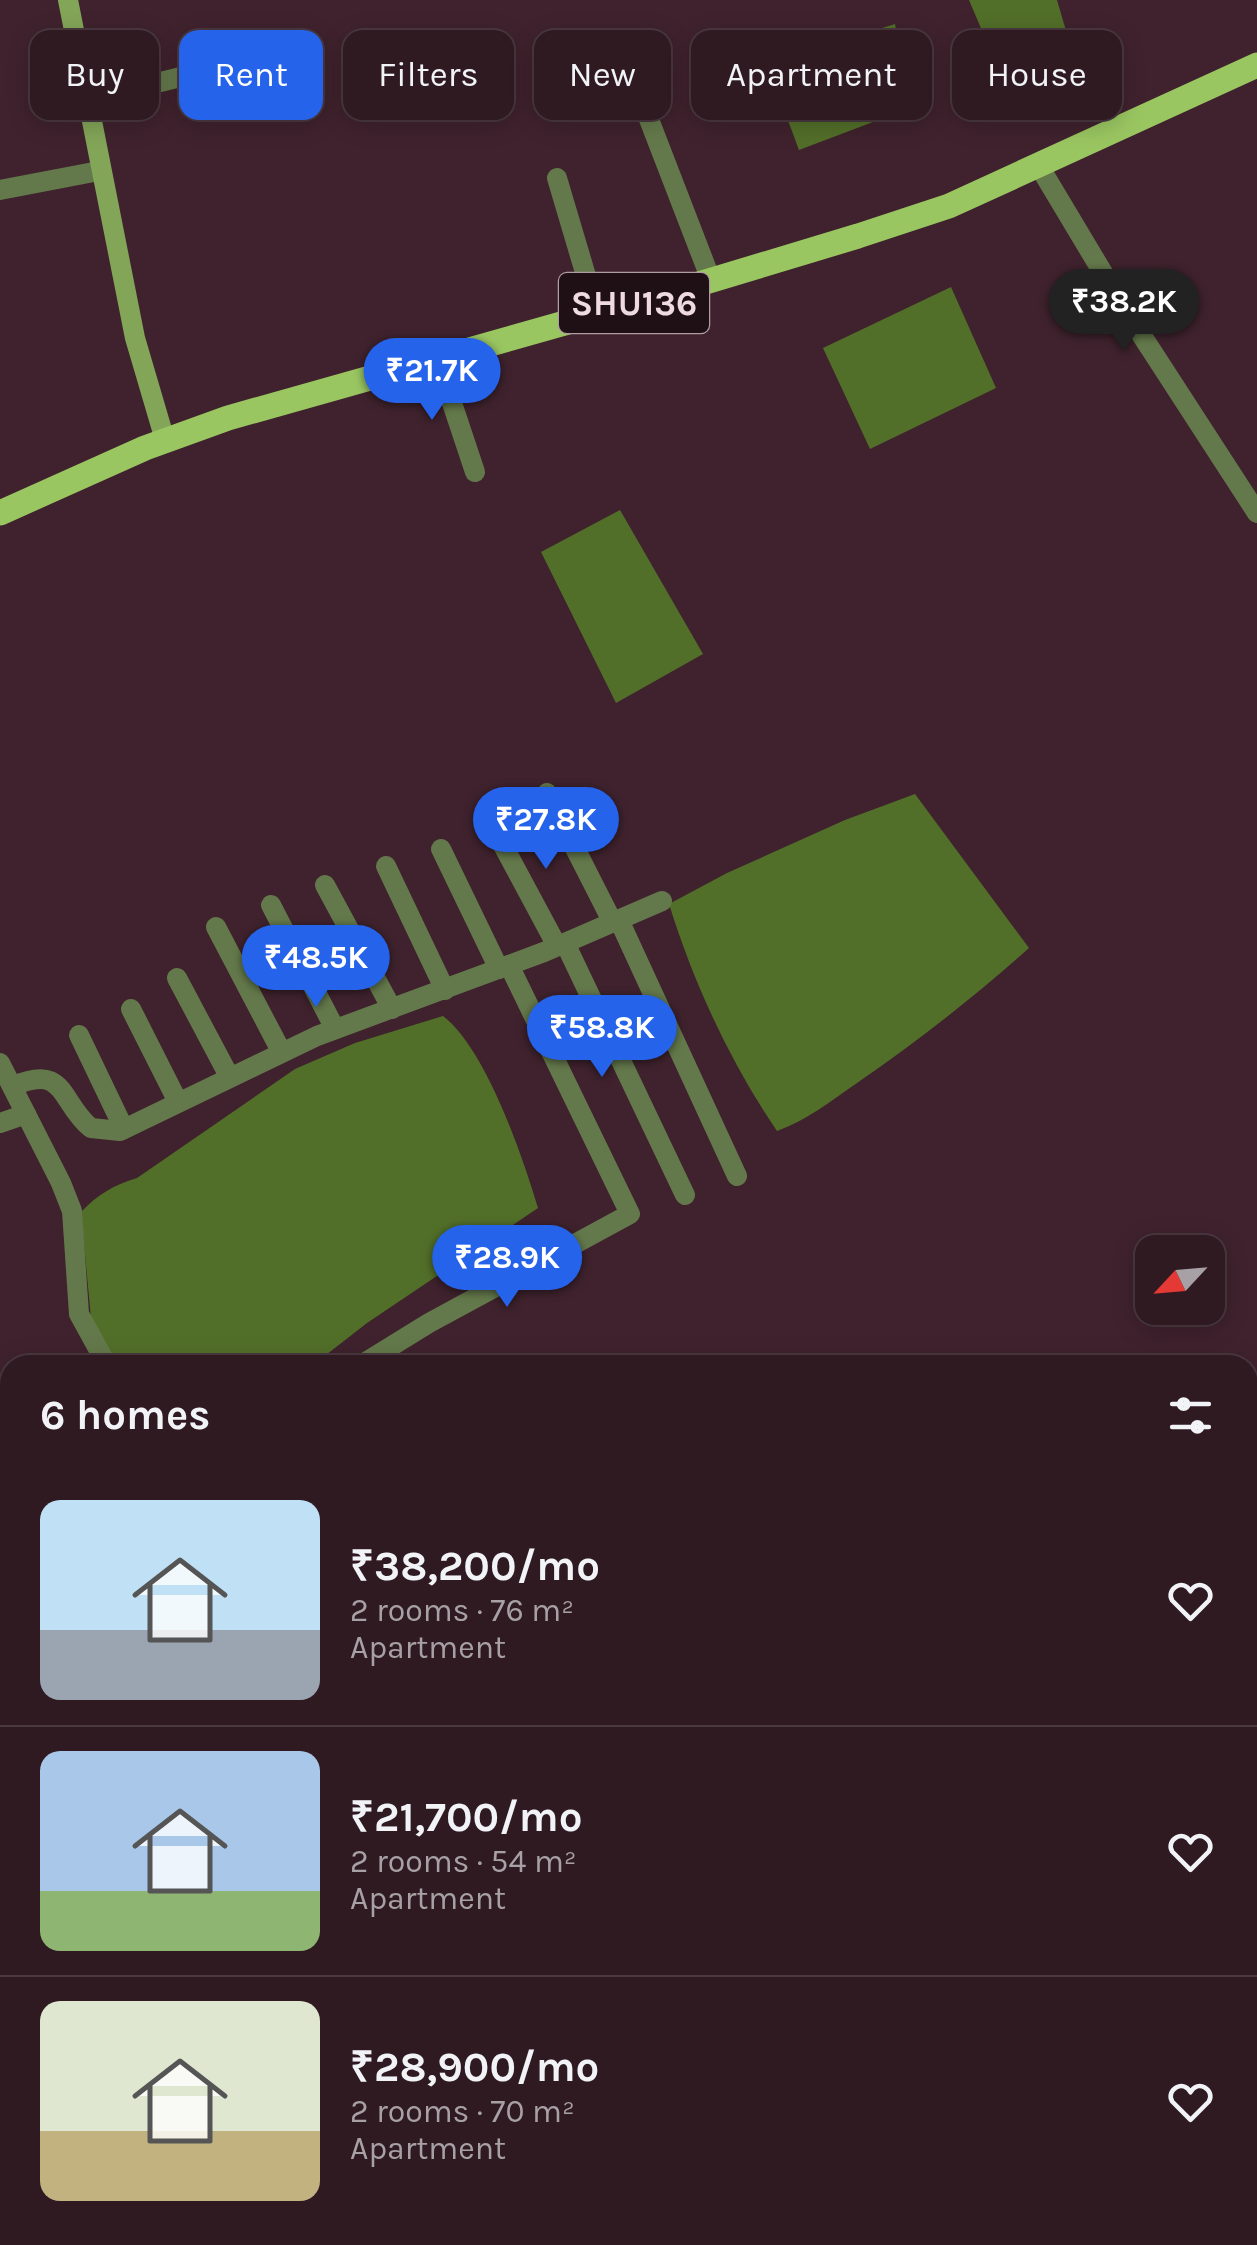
<!DOCTYPE html>
<html lang="en">
<head>
<meta charset="utf-8">
<style>
	:root { --surface:#2f1a22; --page:#37232a; --text:#f1f3f6; --muted:#a7a1a5; --line:#4a3840; --accent:#2563eb }
	body { margin:0; font-family:Karla,sans-serif; background:var(--page); color:var(--text); height:100vh; display:flex; flex-direction:column; font-size:38px; white-space:nowrap }
	* { box-sizing:border-box; margin:0 }
	p { font-size:32px; color:var(--muted) }
	.icon { flex:none; width:55px; height:55px; fill:none; stroke:currentColor; stroke-width:2; stroke-linecap:round; stroke-linejoin:round }
	.map { position:relative; flex:1; overflow:hidden }
	.sheet { position:absolute; left:0px; top:1355px; width:1258px; height:890px; display:flex; flex-direction:column; background:var(--surface); border-radius:30px 30px 0 0; box-shadow:0 5px 25px #0003,0 0 0 2px var(--line) }
	.sheet>* { flex:none }
	.banner { position:absolute; left:30px; top:30px; width:1198px; height:90px; display:flex; gap:20px }
	.needle { width:65px; rotate:244deg }
	.controls { position:absolute; left:1135px; top:1235px; display:grid; gap:20px }
	.controls a { display:grid; place-items:center; width:90px; height:90px; border-radius:20px; background:var(--surface); box-shadow:0 5px 25px #0003,0 0 0 2px var(--line); font-size:50px }
	.price { position:absolute; translate:-50% -85px; padding:0 22px; border-radius:35px; background:var(--accent); color:#fff; font-size:32px; line-height:65px; filter:drop-shadow(0 2px 5px #0008) }
	.price::after { content:''; position:absolute; left:50%; top:60px; width:30px; height:22px; margin-left:-15px; background:inherit; clip-path:polygon(0 0,100% 0,50% 100%) }
	.price.selected { background:#222; color:#fff }
	ul { padding:0; list-style:none }
	li { display:flex; align-items:center; gap:30px; height:250px; padding:0 40px }
	li+li { border-top:2px solid var(--line) }
	li span { display:grid; place-items:center; flex:none; width:280px; height:200px; border-radius:20px; color:#555 }
	li>.icon { margin-inline-start:auto }
	span .icon { width:120px; height:120px; fill:#fffc; stroke-width:1 }
	li b { font-size:42px }
	h2 { display:flex; justify-content:space-between; align-items:center; height:120px; padding:0 40px; font-size:42px }
	.tag { padding:0 35px; border-radius:20px; background:var(--surface); box-shadow:0 5px 25px #0003,0 0 0 2px var(--line); font-size:35px; line-height:90px }
	.tag.selected { background:var(--accent); color:#fff }
	.map>svg:first-child { display:block }
</style>
</head>
<body>
<div class="map">
<svg width="1257" height="2245" viewBox="0 0 1257 2245">
	<rect width="100%" height="100%" fill="#3f222d"/>
	<g fill="#526f29">
		<path d="M969 0H1057L1074 58 1005 85Z"/>
		<path d="M895 24 910 108 799 150 767 64Z"/>
		<path d="M951 287 996 388 870 449 823 348Z"/>
		<path d="M620 510 703 654 616 703 541 552Z"/>
		<path d="M915 794 1029 948C974 997 917 1042 857 1083 831 1101 807 1120 777 1131 730 1062 694 984 669 904L727 873 845 820Z"/>
		<path d="M443 1016C486 1049 522 1155 538 1208L367 1323 313 1365H118L91 1318 81 1212C98 1194 114 1185 137 1178L295 1069 355 1043Z"/>
		<path d="M0 1606 10 1618V1730L0 1733Z"/>
	</g>
	<g fill="none" stroke-linecap="round" stroke-linejoin="round">
		<g stroke="#64794b" stroke-width="20">
			<path d="M628 65 711 280"/>
			<path d="M87 103 136 88 299 48"/>
			<path d="M1039 166 1124 308 1257 513"/>
			<path d="M557 178 597 313"/>
			<path d="M0 190 99 171"/>
			<path d="M437 358 475 472"/>
			<path d="M547 793 613 923"/>
			<path d="M490 821 557 946"/>
			<path d="M441 849 499 969"/>
			<path d="M386 866 445 990"/>
			<path d="M325 885 392 1009"/>
			<path d="M271 905 335 1029"/>
			<path d="M619 920 737 1176"/>
			<path d="M216 927 281 1051"/>
			<path d="M565 943 685 1195"/>
			<path d="M177 978 229 1076"/>
			<path d="M131 1009 178 1102"/>
			<path d="M79 1035 124 1129"/>
			<path d="M0 1063 61 1183 72 1211 79 1314 107 1365"/>
			<path d="M13 1086C67 1063 59 1102 91 1128L120 1131 317 1036 544 952 662 901"/>
			<path d="M0 1123 26 1114"/>
			<path d="M361 1365 429 1323 630 1214 509 965"/>
			<path d="M0 1493 10 1504"/>
			<path d="M1248 1672 1257 1663"/>
			<path d="M0 1911 10 1905"/>
			<path d="M0 2166 10 2177"/>
			<path d="M60 2235 68 2245"/>
			<path d="M753 2245 758 2235"/>
		</g>
		<path stroke="#83a558" stroke-width="20" d="M68 0 135 338 165 440"/>
		<path stroke="#9ac661" stroke-width="25" d="M0 513 145 448 228 418 639 302 858 236 949 206 1257 65"/>
	</g>
	<g text-anchor="middle" stroke-width="10" stroke-linejoin="round" paint-order="stroke">
		<rect fill="#1e1015" stroke="#b09da3" stroke-width="2.5" x="559" y="273" width="150" height="60" rx="8"/>
		<g font-size="35" font-weight="bold" fill="#eedae0">
			<text x="634" y="315">SHU136</text>
		</g>
	</g>
</svg>
<div class="controls">
<a><svg class="needle" viewBox="-14 -14 28 28"><path d="M0-13l5 13h-10z" fill="#e53935"/><path d="M0 13l5-13h-10z" fill="#a7a1a5"/></svg></a>
</div>
<b class="price selected" style="left:1124px;top:354px">₹38.2K</b>
<b class="price" style="left:432px;top:423px">₹21.7K</b>
<b class="price" style="left:546px;top:872px">₹27.8K</b>
<b class="price" style="left:316px;top:1010px">₹48.5K</b>
<b class="price" style="left:602px;top:1080px">₹58.8K</b>
<b class="price" style="left:507px;top:1310px">₹28.9K</b>
<div class="banner">
<a class="tag">Buy</a>
<a class="tag selected">Rent</a>
<a class="tag">Filters</a>
<a class="tag">New</a>
<a class="tag">Apartment</a>
<a class="tag">House</a>
</div>
<section class="sheet">
<h2>6 homes<svg class="icon" aria-label="filters" viewBox="0 0 24 24"><path d="M4 7h16M4 17h16"/><circle cx="9" cy="7" r="2"/><circle cx="15" cy="17" r="2"/></svg></h2>
<ul>
<li><span style="background:linear-gradient(#bfe0f5 65%,#9aa5b1 0)"><svg class="icon" aria-label="home" viewBox="0 0 24 24"><path d="M3 11l9-7 9 7M6 9v11h12V9"/></svg></span><div><b>₹38,200/mo</b><p>2 rooms · 76 m²</p><p>Apartment</p></div><svg class="icon" aria-label="heart" viewBox="0 0 24 24"><path d="M12 20l-8-8c-3-5 5-10 8-4 3-6 11-1 8 4z"/></svg></li>
<li><span style="background:linear-gradient(#a9c7e8 70%,#8fb573 0)"><svg class="icon" aria-label="home" viewBox="0 0 24 24"><path d="M3 11l9-7 9 7M6 9v11h12V9"/></svg></span><div><b>₹21,700/mo</b><p>2 rooms · 54 m²</p><p>Apartment</p></div><svg class="icon" aria-label="heart" viewBox="0 0 24 24"><path d="M12 20l-8-8c-3-5 5-10 8-4 3-6 11-1 8 4z"/></svg></li>
<li><span style="background:linear-gradient(#dfe7d0 65%,#c2b280 0)"><svg class="icon" aria-label="home" viewBox="0 0 24 24"><path d="M3 11l9-7 9 7M6 9v11h12V9"/></svg></span><div><b>₹28,900/mo</b><p>2 rooms · 70 m²</p><p>Apartment</p></div><svg class="icon" aria-label="heart" viewBox="0 0 24 24"><path d="M12 20l-8-8c-3-5 5-10 8-4 3-6 11-1 8 4z"/></svg></li>
</ul>
</section>
</div>
</body>
</html>
